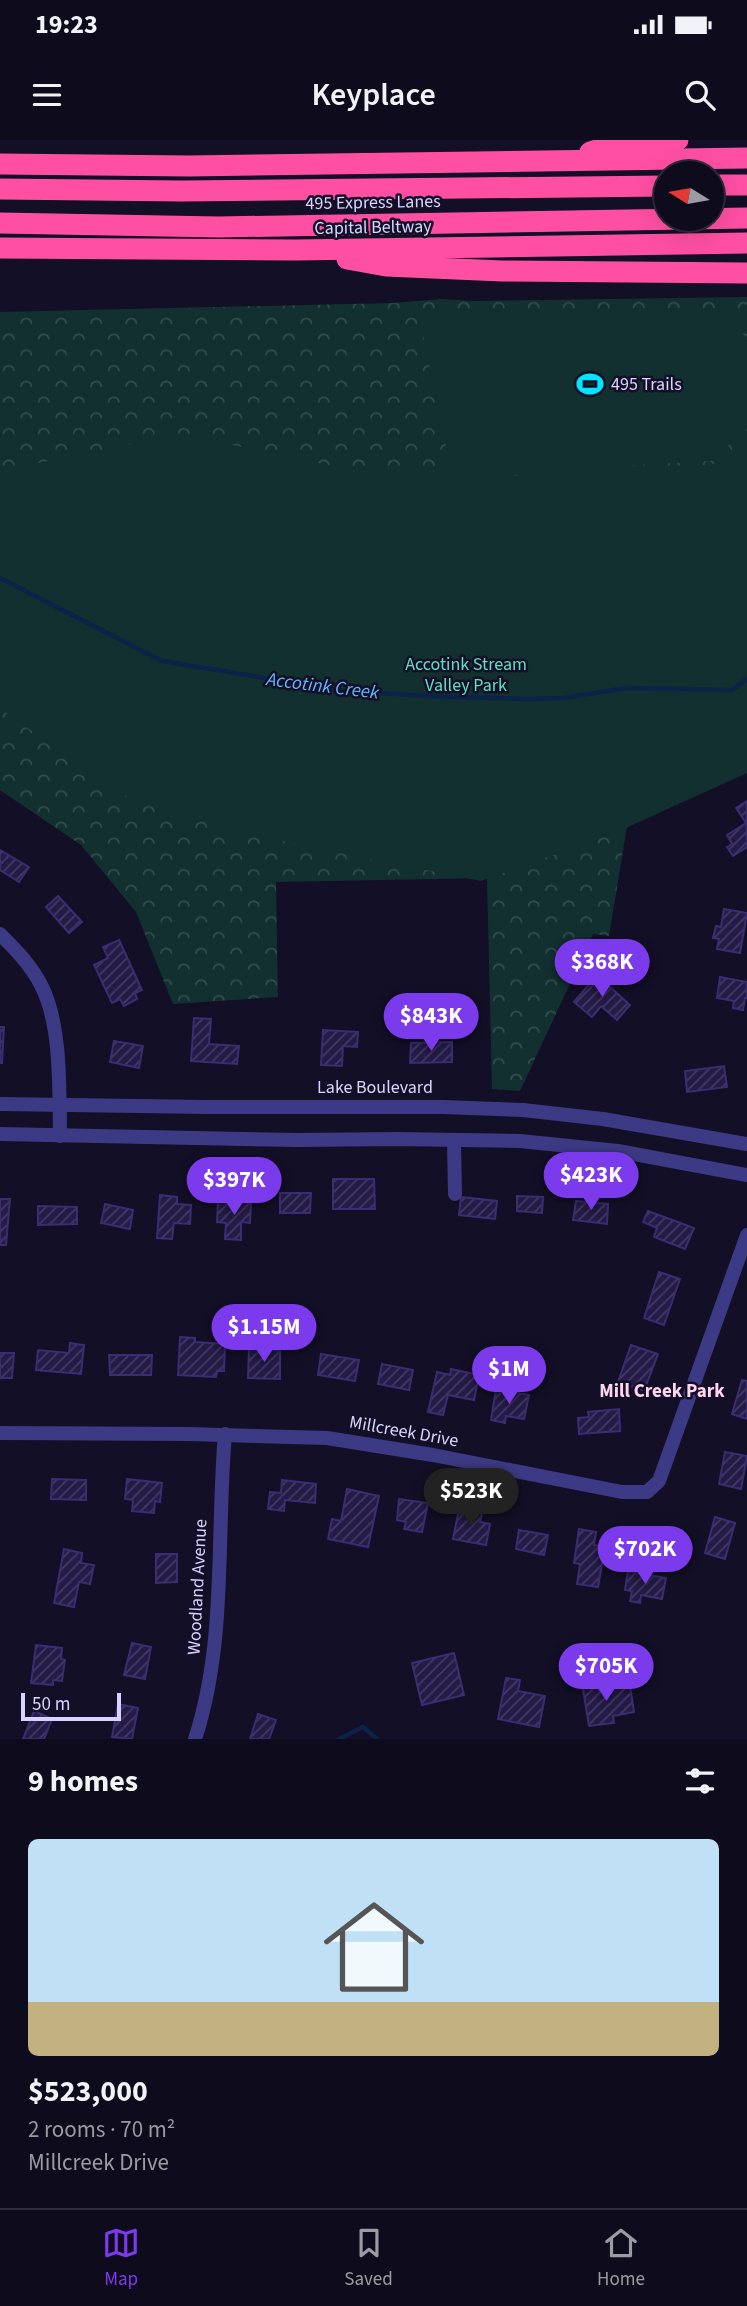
<!DOCTYPE html>
<html lang="en">
<head>
<meta charset="utf-8">
<style>
	:root { --surface:#0e0b1c; --page:#171425; --text:#f1f3f6; --muted:#9b9ba3; --line:#2e2b3b; --accent:#7c3aed }
	body { margin:0; font-family:"Source Sans 3",sans-serif; background:var(--page); color:var(--text); height:100vh; display:flex; flex-direction:column; font-size:26px; white-space:nowrap }
	* { box-sizing:border-box; margin:0 }
	p { font-size:23px; color:var(--muted) }
	.icon { flex:none; width:38px; height:38px; fill:none; stroke:currentColor; stroke-width:2; stroke-linecap:round; stroke-linejoin:round }
	.map { position:relative; height:1599px; overflow:hidden }
	.details { display:flex; flex-direction:column; background:var(--surface); flex:1 }
	.details>* { flex:none }
	.needle { width:46px; rotate:281deg }
	.fabs { position:absolute; left:654px; top:21px; display:grid; gap:14px }
	.fabs a { display:grid; place-items:center; width:70px; height:70px; border-radius:50%; background:var(--surface); box-shadow:0 7px 28px #0002,0 0 0 2px var(--line); font-size:35px }
	.scale { position:absolute; left:21px; bottom:18px; width:100px; box-sizing:border-box; padding-left:7px; border:4px solid #d9d4ff; border-top:0; font-size:19px; line-height:24px; white-space:nowrap; color:#d9d4ff; -webkit-text-stroke:5px #130f26; paint-order:stroke }
	.price { position:absolute; translate:-50% -60px; padding:0 16px; border-radius:24px; background:var(--accent); color:#fff; font-size:23px; line-height:46px; filter:drop-shadow(0 2px 4px #0008) }
	.price::after { content:''; position:absolute; left:50%; top:42px; width:21px; height:16px; margin-left:-10px; background:inherit; clip-path:polygon(0 0,100% 0,50% 100%) }
	.price.current { background:#222; color:#fff }
	ul { padding:0; list-style:none }
	li { display:grid; align-content:center; gap:14px; height:371px; padding:0 28px }
	li+li { border-top:2px solid var(--line) }
	li span { display:grid; place-items:center; height:217px; border-radius:10px; color:#555 }
	li>.icon { margin-inline-start:auto }
	span .icon { width:126px; height:126px; fill:#fffc; stroke-width:1 }
	li b { font-size:30px }
	h2 { display:flex; justify-content:space-between; align-items:center; height:84px; padding:0 28px; font-size:30px }
	.status { display:flex; justify-content:space-between; align-items:center; height:49px; padding:0 35px; background:var(--surface); direction:ltr }
	.status svg { height:19px; fill:currentColor }
	header { display:flex; justify-content:space-between; align-items:center; height:91px; padding:0 28px; background:var(--surface); font-size:32px; font-weight:600 }
	.menu { display:flex; justify-content:space-around; align-items:center; height:98px; border-top:2px solid var(--line); background:var(--surface); font-size:19px; color:var(--muted) }
	.menu a { display:grid; justify-items:center; gap:4px }
	.menu .current { color:var(--accent) }
	.map>svg:first-child { display:block }
</style>
</head>
<body>
<div class="status"><b>19:23</b><svg viewBox="0 0 49 12"><path d="M0 12V9h3v3zM5 12V6h3v6zM10 12V3h3v9zM15 12V0h3v12zM26 1h20v11H26zM47 4h2v5h-2z"/></svg></div>
<header><svg class="icon" aria-label="menu" viewBox="0 0 24 24"><path d="M4 6h16M4 12h16M4 18h16"/></svg>Keyplace<svg class="icon" aria-label="search" viewBox="0 0 24 24"><circle cx="10" cy="10" r="6"/><path d="M15 15l6 6"/></svg></header>
<div class="map">
<svg width="747" height="1599" viewBox="0 0 747 1599">
	<defs>
		<pattern id="forest-crowns" width="20" height="18" patternUnits="userSpaceOnUse" patternTransform="scale(1.75)"><rect width="20" height="18" fill="#12302f"/><path d="M2 6a3 3 0 1 1 6 0M12 15a3 3 0 1 1 6 0" fill="none" stroke="#344d4e"/></pattern>
		<pattern id="building-hatch" width="6" height="6" patternUnits="userSpaceOnUse" patternTransform="scale(1.75)"><rect width="6" height="6" fill="#241b47"/><path d="M-1 1l2-2M0 6l6-6M5 7l2-2" fill="none" stroke="#433b63"/></pattern>
	</defs>
	<rect width="100%" height="100%" fill="#130f26"/>
	<path fill="url(#forest-crowns)" d="M747 157V631L633 650 609 796 593 794 520 951 492 949 487 738 276 742 278 857 173 864 136 772 81 705 0 650V172L392 163 442 159 473 161Z"/>
	<g fill="#12302f">
		<path d="M724 168 747 199V289L711 321 508 332 451 330 418 170Z"/>
		<path d="M179 294 347 329 509 336 708 325 747 317V633L617 692 481 741 257 696 117 653 0 568V331Z"/>
	</g>
	<g fill="none" stroke-linecap="round" stroke-linejoin="round">
		<g stroke="#0c2248" stroke-width="4.5">
			<path d="M0 438 162 521 343 551 448 557 526 559 563 558 627 548 732 550 747 539"/>
			<path d="M339 1599 363 1587 377 1599"/>
		</g>
	</g>
	<g fill="url(#building-hatch)" stroke="#3b2d73" stroke-width="2">
		<path d="M747 661V707L733 716 727 707 732 704 727 695 746 683 736 668Z"/>
		<path d="M0 710 29 727 19 742 0 730Z"/>
		<path d="M58 756 82 782 69 793 46 767Z"/>
		<path d="M724 769 747 773 740 813 717 809 719 799 713 798 716 786 721 787Z"/>
		<path d="M119 800 142 850 135 853 137 859 124 866 120 859 112 863 94 825 108 818 103 807Z"/>
		<path d="M597 835 630 865 617 880 601 866 592 877 574 862Z"/>
		<path d="M720 837 747 842V858H745L743 870 733 868 734 861 717 858Z"/>
		<path d="M194 878 211 879 209 904 239 906 237 924 191 921Z"/>
		<path d="M0 887H4L2 923H0Z"/>
		<path d="M323 890 358 892 357 907 343 906 342 926 321 925Z"/>
		<path d="M114 901 143 906 139 928 110 922Z"/>
		<path d="M452 902V922L410 923 411 903Z"/>
		<path d="M724 926 727 947 687 952 685 931Z"/>
		<path d="M333 1039H374L375 1069H333Z"/>
		<path d="M280 1053H311L310 1073H280Z"/>
		<path d="M160 1055 177 1057V1064L191 1065 190 1084 174 1083 172 1099 157 1098Z"/>
		<path d="M517 1056 543 1057 542 1073 517 1071Z"/>
		<path d="M461 1057 497 1061 495 1079 459 1075Z"/>
		<path d="M0 1059H10L6 1105H0Z"/>
		<path d="M218 1060 251 1062 250 1083 241 1082V1100L225 1099 226 1083 217 1082Z"/>
		<path d="M576 1061 608 1064 607 1084 573 1080Z"/>
		<path d="M105 1064 133 1070 130 1089 101 1083Z"/>
		<path d="M38 1066 77 1067V1084L38 1085Z"/>
		<path d="M648 1071 694 1088 685 1109 654 1097 657 1088 643 1082Z"/>
		<path d="M659 1132 680 1139 664 1185 644 1178Z"/>
		<path d="M180 1197 195 1198V1202L225 1204 224 1231H217L216 1237 178 1235Z"/>
		<path d="M70 1203 84 1205 81 1234 36 1230 38 1210 69 1213Z"/>
		<path d="M631 1205 658 1214 644 1251 618 1242Z"/>
		<path d="M249 1209 280 1210V1239L248 1238Z"/>
		<path d="M0 1213H14L12 1238H0Z"/>
		<path d="M321 1214 359 1220 355 1241 318 1235Z"/>
		<path d="M109 1215H152L151 1235H110Z"/>
		<path d="M382 1224 413 1230 409 1250 378 1244Z"/>
		<path d="M451 1229 479 1235 474 1260 448 1255 443 1275 428 1272 437 1232 450 1235Z"/>
		<path d="M742 1240 747 1241V1279L732 1274Z"/>
		<path d="M496 1249 529 1255 524 1279 506 1276 505 1283 491 1280Z"/>
		<path d="M619 1269 620 1291 579 1294 578 1278 589 1277 588 1272Z"/>
		<path d="M725 1312 747 1316 741 1349 719 1344Z"/>
		<path d="M52 1339 86 1340V1360L51 1359Z"/>
		<path d="M127 1339 162 1343 160 1362 155 1361 154 1373 132 1371 133 1360 125 1359Z"/>
		<path d="M282 1340 316 1344 315 1363 285 1360 284 1371 268 1369 270 1352 281 1353Z"/>
		<path d="M347 1349 379 1356 368 1407 328 1399 332 1379 341 1381Z"/>
		<path d="M399 1359 428 1363 422 1392 404 1389 406 1382 397 1380Z"/>
		<path d="M459 1369 482 1373 480 1382 490 1384 486 1405 453 1399Z"/>
		<path d="M715 1377 735 1383 725 1419 705 1413Z"/>
		<path d="M579 1389 596 1392 594 1405 605 1407 598 1447 577 1444 580 1424 574 1423Z"/>
		<path d="M519 1390 548 1395 544 1415 516 1409Z"/>
		<path d="M64 1409 82 1413 81 1423 94 1425 90 1444 79 1442 74 1467 54 1463Z"/>
		<path d="M156 1414H177V1442L156 1443Z"/>
		<path d="M628 1431 666 1438 662 1459 641 1455 640 1463 630 1461 632 1451 625 1450Z"/>
		<path d="M132 1503 151 1507 145 1539 124 1535Z"/>
		<path d="M36 1505 62 1508 61 1519 65 1520 62 1541 53 1540V1545L31 1543Z"/>
		<path d="M454 1513 464 1555 422 1565 412 1523Z"/>
		<path d="M506 1538 520 1540 518 1551 545 1556 539 1587 498 1579Z"/>
		<path d="M597 1540 599 1551 630 1546 634 1572 613 1576 614 1583 589 1586 582 1543Z"/>
		<path d="M118 1564 138 1568 132 1599 112 1597Z"/>
		<path d="M34 1571 52 1579 44 1599H23Z"/>
		<path d="M258 1574 276 1580 269 1599H250Z"/>
	</g>
	<g fill="none" stroke-linecap="round" stroke-linejoin="round">
		<g stroke="#3d3a85" stroke-width="14">
			<path d="M0 794C15 809 31 825 41 845 62 885 59 951 60 996"/>
			<path d="M0 964 207 967H443L523 970 603 979 747 1004"/>
			<path d="M0 994 297 1000 397 999 520 1001 618 1011 747 1035"/>
			<path d="M454 1000 455 1054"/>
			<path d="M0 1293 189 1294 327 1298 433 1315 622 1352H647L659 1341 747 1095"/>
			<path d="M195 1599C227 1501 216 1396 225 1294"/>
		</g>
		<g stroke="#ff4fa3" stroke-width="21">
			<path d="M590 12 610 6 678 0"/>
			<path d="M0 24 189 26 747 18"/>
			<path d="M712 45H747"/>
			<path d="M0 49 182 51 667 46"/>
			<path d="M0 83 219 87 747 78"/>
			<path d="M0 108 296 110 747 103"/>
			<path d="M347 119 386 126 502 131 747 133"/>
		</g>
	</g>
	<defs>
		<g id="stadium-bare" transform="scale(2.1)"><path d="M0-5a6.5 5 0 1 0 0 10a6.5 5 0 1 0 0-10ZM-3.5-1.8h7v3.6h-7Z" fill="#00e5ff" stroke="#130f26" stroke-width="2.5" paint-order="stroke"/></g>
	</defs>
	<g fill-rule="evenodd">
		<use href="#stadium-bare" x="590" y="244"/>
	</g>
	<g text-anchor="middle" stroke-width="5" stroke-linejoin="round" paint-order="stroke">
		<g font-size="18" fill="#d9d4ff" stroke="#130f26">
			<text transform="translate(373 62) rotate(-1)" y="6">495 Express Lanes</text>
			<text transform="translate(373 87) rotate(-1)" y="6">Capital Beltway</text>
			<text x="375" y="953">Lake Boulevard</text>
			<text transform="translate(404 1291) rotate(10)" y="6">Millcreek Drive</text>
			<text transform="translate(197 1447) rotate(-87)" y="6">Woodland Avenue</text>
		</g>
		<g font-size="18" fill="#d9d4ff" stroke="#130f26" text-anchor="start">
			<text x="611" y="250">495 Trails</text>
		</g>
		<g font-size="18" fill="#5fe0c0" stroke="#130f26">
			<text x="466" y="530">Accotink Stream<tspan x="466" dy="21">Valley Park</tspan></text>
		</g>
		<g font-size="19" font-style="italic" fill="#62b6ff" stroke="#130f26">
			<text transform="translate(323 545) rotate(7)" y="7">Accotink Creek</text>
		</g>
		<g font-size="19" font-weight="bold" fill="#ffd6f0" stroke="#130f26">
			<text x="662" y="1257">Mill Creek Park</text>
		</g>
	</g>
</svg>
<div class="fabs">
<a><svg class="needle" viewBox="-14 -14 28 28"><path d="M0-13l5 13h-10z" fill="#e53935"/><path d="M0 13l5-13h-10z" fill="#9b9ba3"/></svg></a>
</div>
<div class="scale">50 m</div>
<b class="price" style="left:602px;top:859px">$368K</b>
<b class="price" style="left:431px;top:913px">$843K</b>
<b class="price" style="left:591px;top:1072px">$423K</b>
<b class="price" style="left:234px;top:1077px">$397K</b>
<b class="price" style="left:264px;top:1224px">$1.15M</b>
<b class="price" style="left:509px;top:1266px">$1M</b>
<b class="price current" style="left:471px;top:1388px">$523K</b>
<b class="price" style="left:645px;top:1446px">$702K</b>
<b class="price" style="left:606px;top:1563px">$705K</b>
</div>
<section class="details">
<h2>9 homes<svg class="icon" aria-label="filters" viewBox="0 0 24 24"><path d="M4 7h16M4 17h16"/><circle cx="9" cy="7" r="2"/><circle cx="15" cy="17" r="2"/></svg></h2>
<ul>
<li><span style="background:linear-gradient(#bfe0f5 75%,#c2b280 0)"><svg class="icon" aria-label="home" viewBox="0 0 24 24"><path d="M3 11l9-7 9 7M6 9v11h12V9"/></svg></span><div><b>$523,000</b><p>2 rooms · 70 m²</p><p>Millcreek Drive</p></div></li>
</ul>
</section>
<nav class="menu">
<a class="current"><svg class="icon" aria-label="map" viewBox="0 0 24 24"><path d="M3 6l6-2 6 2 6-2v14l-6 2-6-2-6 2zM9 4v14M15 6v14"/></svg>Map</a>
<a><svg class="icon" aria-label="saved" viewBox="0 0 24 24"><path d="M7 4h10v16l-5-4-5 4z"/></svg>Saved</a>
<a><svg class="icon" aria-label="home" viewBox="0 0 24 24"><path d="M3 11l9-7 9 7M6 9v11h12V9"/></svg>Home</a>
</nav>
</body>
</html>
